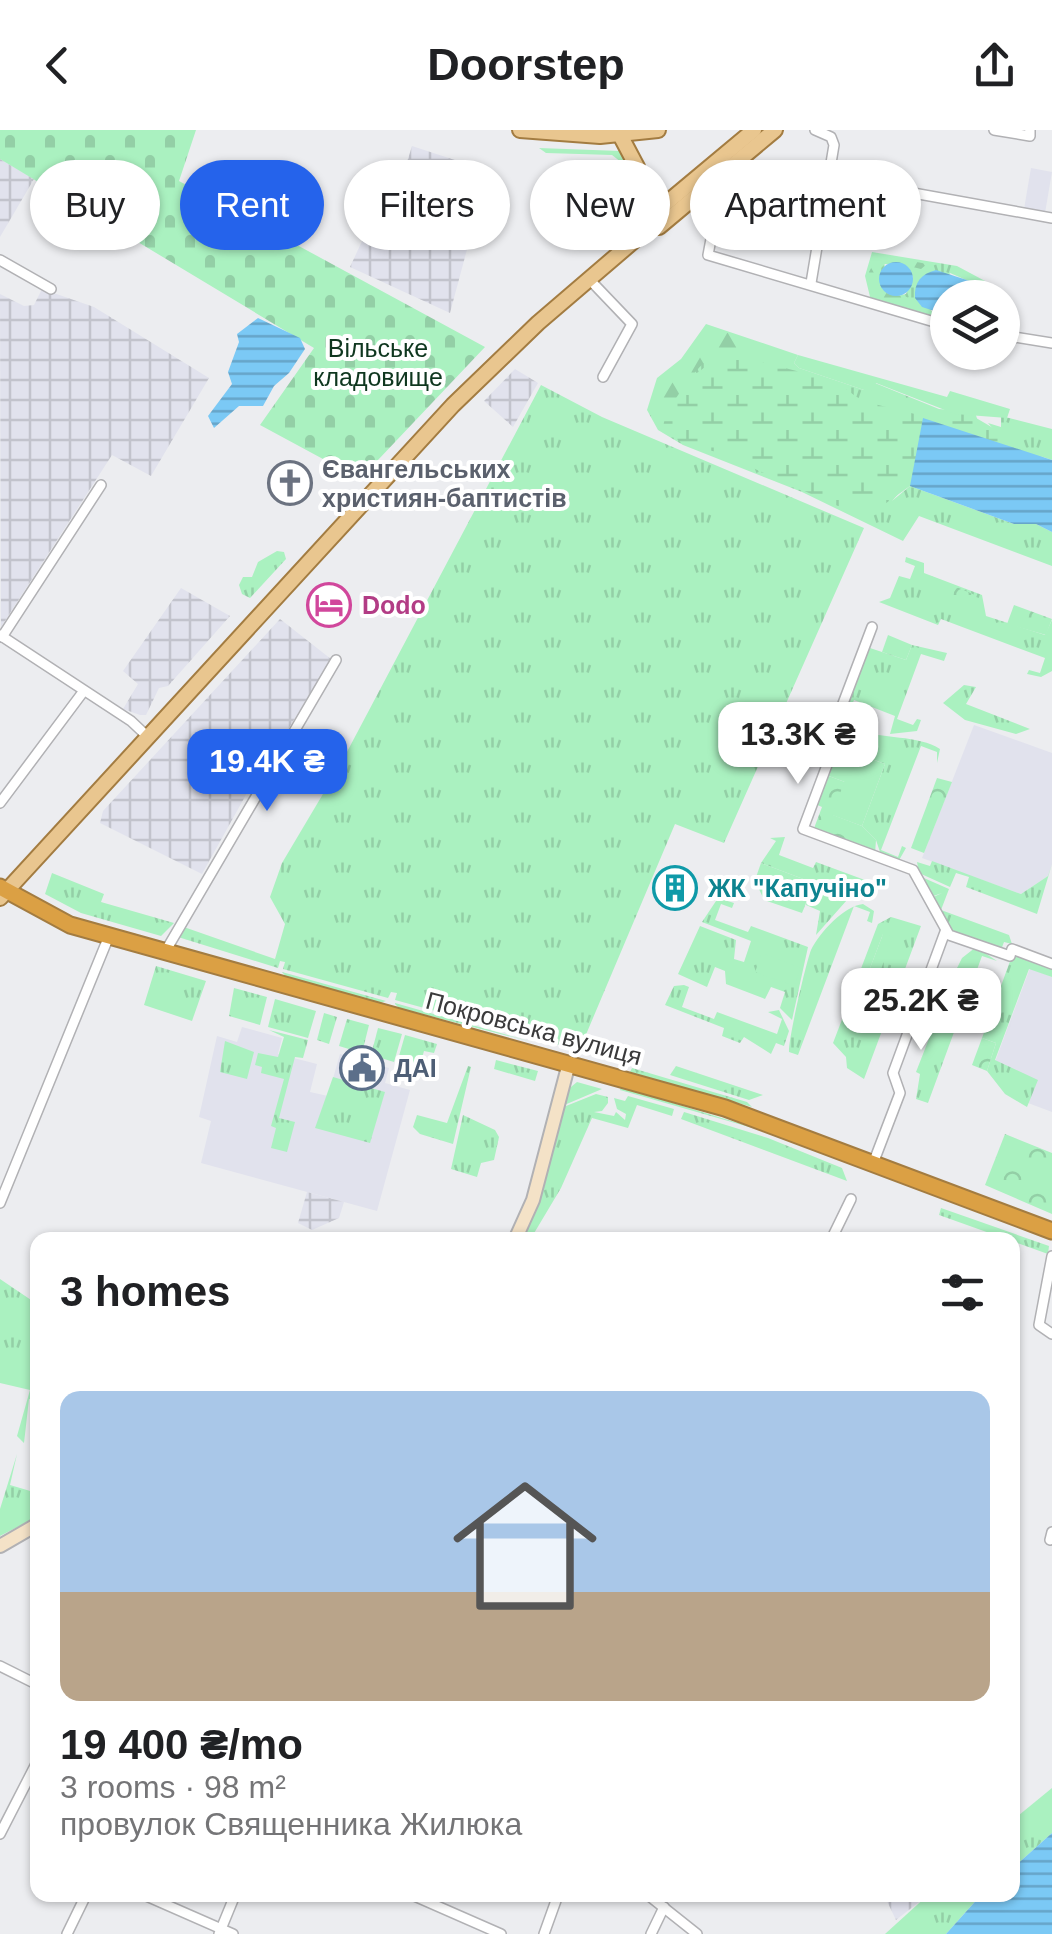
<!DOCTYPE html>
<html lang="en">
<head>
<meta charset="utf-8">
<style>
	:root { --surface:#fff; --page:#f6f6f6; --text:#202124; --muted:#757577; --line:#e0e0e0; --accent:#2563eb }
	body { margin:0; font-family:Arial,sans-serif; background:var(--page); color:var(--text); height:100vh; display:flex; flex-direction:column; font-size:38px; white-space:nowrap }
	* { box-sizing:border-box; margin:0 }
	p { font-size:32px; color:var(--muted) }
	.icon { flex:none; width:55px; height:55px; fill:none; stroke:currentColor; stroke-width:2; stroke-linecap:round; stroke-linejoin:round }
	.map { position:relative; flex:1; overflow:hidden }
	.panel { position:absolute; left:30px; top:1102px; width:990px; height:670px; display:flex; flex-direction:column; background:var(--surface); border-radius:20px; box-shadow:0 2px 8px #0004 }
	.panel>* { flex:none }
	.hud { position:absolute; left:30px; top:30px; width:992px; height:90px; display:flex; gap:20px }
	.tools { position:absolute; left:930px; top:150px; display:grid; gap:20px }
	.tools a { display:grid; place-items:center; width:90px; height:90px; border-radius:50%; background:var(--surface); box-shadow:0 2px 8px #0004; font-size:50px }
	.price { position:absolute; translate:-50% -85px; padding:0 22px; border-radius:20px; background:#fff; color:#222; font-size:32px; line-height:65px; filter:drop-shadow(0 2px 5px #0008) }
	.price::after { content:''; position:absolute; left:50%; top:60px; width:30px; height:22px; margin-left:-15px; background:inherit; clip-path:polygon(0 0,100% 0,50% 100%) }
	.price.selected { background:var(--accent); color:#fff }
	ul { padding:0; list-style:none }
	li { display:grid; align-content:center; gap:20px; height:530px; padding:0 30px }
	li+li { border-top:2px solid var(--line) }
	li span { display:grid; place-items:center; height:310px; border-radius:20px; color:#555 }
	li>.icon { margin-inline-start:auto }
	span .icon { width:180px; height:180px; fill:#fffc; stroke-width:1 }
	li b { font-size:42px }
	h2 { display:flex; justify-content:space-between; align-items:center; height:120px; padding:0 30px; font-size:42px }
	.pill { padding:0 35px; border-radius:45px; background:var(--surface); box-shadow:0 2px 8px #0004; font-size:35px; line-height:90px }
	.pill.selected { background:var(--accent); color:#fff }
	header { display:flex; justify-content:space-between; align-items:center; height:130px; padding:0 30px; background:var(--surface); font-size:45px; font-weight:700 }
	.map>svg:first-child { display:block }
</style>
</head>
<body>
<header><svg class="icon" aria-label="back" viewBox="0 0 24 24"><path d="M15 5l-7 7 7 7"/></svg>Doorstep<svg class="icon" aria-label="share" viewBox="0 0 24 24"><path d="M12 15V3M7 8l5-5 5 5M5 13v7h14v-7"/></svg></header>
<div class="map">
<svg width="1052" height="1804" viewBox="0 0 1052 1804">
	<defs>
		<pattern id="industrial-grid" width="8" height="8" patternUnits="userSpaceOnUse" patternTransform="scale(2.5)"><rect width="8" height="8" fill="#e1e2ed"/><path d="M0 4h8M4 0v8" fill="none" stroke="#c2c3cc"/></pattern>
		<pattern id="grass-tufts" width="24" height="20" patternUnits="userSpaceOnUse" patternTransform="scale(2.5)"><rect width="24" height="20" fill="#aaf1c0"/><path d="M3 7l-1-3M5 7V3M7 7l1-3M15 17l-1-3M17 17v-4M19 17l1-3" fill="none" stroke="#93cfa6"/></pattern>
		<pattern id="forest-firs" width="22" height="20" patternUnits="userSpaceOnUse" patternTransform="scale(2.5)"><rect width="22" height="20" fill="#aaf1c0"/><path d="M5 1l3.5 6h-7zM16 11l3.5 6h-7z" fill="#93cfa6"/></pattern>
		<pattern id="wetland-marsh" width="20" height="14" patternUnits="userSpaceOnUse" patternTransform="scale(2.5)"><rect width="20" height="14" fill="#aaf1c0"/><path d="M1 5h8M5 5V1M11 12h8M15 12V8" fill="none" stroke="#93cfa6"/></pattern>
		<pattern id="cemetery-stones" width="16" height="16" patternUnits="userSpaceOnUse" patternTransform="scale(2.5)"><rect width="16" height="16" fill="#aaf1c0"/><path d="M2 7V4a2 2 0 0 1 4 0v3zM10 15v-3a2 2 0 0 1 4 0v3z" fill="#93cfa6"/></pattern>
		<pattern id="park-crowns" width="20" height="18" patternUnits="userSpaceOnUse" patternTransform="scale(2.5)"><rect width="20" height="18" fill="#aaf1c0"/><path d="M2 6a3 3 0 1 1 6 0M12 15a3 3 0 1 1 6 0" fill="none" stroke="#93cfa6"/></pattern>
		<pattern id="water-rules" width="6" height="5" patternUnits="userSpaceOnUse" patternTransform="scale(2.5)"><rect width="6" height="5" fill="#7bc9f5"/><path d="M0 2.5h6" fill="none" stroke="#66a4c8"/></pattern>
	</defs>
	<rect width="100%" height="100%" fill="#ecedf0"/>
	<g fill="#e1e2ed">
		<path d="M1031 38 1052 42 1045 83 1024 79Z"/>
		<path d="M974 595 1052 623V734L1048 746 1021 764 922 728Z"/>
		<path d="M1030 838 1052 847V982L1020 970 993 937Z"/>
		<path d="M242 897 282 908 278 924 317 934 310 962 328 966 340 924 389 938 385 953 410 960 377 1081 201 1033 211 991 199 987 217 906 237 912Z"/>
	</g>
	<g fill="url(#industrial-grid)">
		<path d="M412 16 467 34 461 56 469 58 467 80 477 82 450 183 350 137 396 38 407 32Z"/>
		<path d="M0 29 34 49 0 107Z"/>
		<path d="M42 159 94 177 209 248 151 346 112 325 1 497 0 164 24 176 34 175Z"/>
		<path d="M515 239 538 253 513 297 484 271Z"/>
		<path d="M181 458 230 486 168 556 159 558 146 585H140L123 579 138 554 123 541Z"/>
		<path d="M280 489 331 529 265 637 262 636 202 744 100 693 103 681Z"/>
		<path d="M307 1062 344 1072 339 1088 312 1100 298 1093Z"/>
		<path d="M884 1765H928L896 1790Z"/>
	</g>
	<g fill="url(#grass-tufts)" fill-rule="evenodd">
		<path d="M539 18 620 21 629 36 633 59 627 56 621 32 612 25 546 23Z"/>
		<circle cx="601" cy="44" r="11"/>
		<path d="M872 122 957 136 985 151 983 164 987 167H978L980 156 950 143 931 181 947 185V194L871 171 865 146ZM884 134H902L913 147 906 164 897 166Z"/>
		<path d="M706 194 798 225 794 233 799 238 864 260 875 253 939 279 975 282 979 295 958 298 892 371 910 356 1014 394H1036L1052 402V436L919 386 903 411 802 362 683 315 658 300 647 280 657 248 681 229Z"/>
		<path d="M541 255 602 287 864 398 724 713 675 694 582 914 618 924H592L395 870 397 863 391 862 388 868 283 839 285 832 280 831 278 838 178 807 181 796 275 829 285 794 270 767 282 733 339 637Z"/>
		<path d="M1001 286 1052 299V330L1007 315 988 293 1001 297Z"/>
		<path d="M277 421 284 422 286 429 250 468 242 464 239 455 243 447H252L258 432Z"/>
		<path d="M906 427 924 433V443L982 465 986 486 1045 505 1052 490V541L1041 547 1027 544 1029 540 1040 543 1045 528 941 489 938 495 879 472 890 468 899 446 910 449 915 436 905 432Z"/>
		<path d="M912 515 947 523 944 531 921 524 897 589 913 595 917 589 921 590 917 601 890 604 895 586 854 570 848 585 857 588 855 593 843 588 867 517 906 530Z"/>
		<path d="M964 555 976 557 966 574 1030 599 1016 604 965 590 943 573Z"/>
		<path d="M855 600C882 609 919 605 940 619L937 633V622L921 616 881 720 898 727 902 716 906 718 898 732 881 725 876 710 862 696 885 634 856 623 845 652 826 645 831 633 846 627Z"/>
		<path d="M785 707 779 725 813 738 816 732 873 753 847 770 816 805 820 781 806 775 814 753 761 733 776 711 770 708Z"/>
		<path d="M932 731 1021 764 1048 746 1052 734 1037 784 966 757 969 747 956 743 950 757 919 743 917 732 930 736Z"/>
		<path d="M52 743 104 764 101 772 174 793 161 806 81 783 45 764Z"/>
		<path d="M917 745 949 759 941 780 1009 805 1012 814 1004 812 1001 820 945 800 929 769 942 763 928 768Z"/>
		<path d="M718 768 734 773 732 778 721 774 715 790 748 802 751 796 808 817 792 890 780 878 785 862 771 857 765 869 726 854 725 841 715 837 707 857 678 844 700 796 736 810 734 829 744 832 751 811 702 792Z"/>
		<path d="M863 774 874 781 872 793 867 791 870 782 854 776 798 925 789 922C788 910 806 833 811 820 820 802 844 776 863 774Z"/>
		<path d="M891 787 921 796 864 949 847 938 846 927 833 913 848 874 859 870 868 873 883 804 861 862 854 857 878 794Z"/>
		<path d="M976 817 997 831 982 826 928 973 916 969 920 944 916 942 955 842 962 828Z"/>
		<path d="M1013 823 1052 838V847L1029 839 995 930 1038 950 1027 977 1005 964 987 941 996 913 982 908Z"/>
		<path d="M156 836 206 851 192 891 144 875Z"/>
		<path d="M282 842 386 871 380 873 287 848Z"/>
		<path d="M684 855 689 857 682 877 714 889 717 882 777 904 782 889 768 882 779 880 789 901 784 916 776 913 771 924 744 907 740 913 722 906 724 898 665 875 674 856Z"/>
		<path d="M234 858 267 867 260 895 229 886Z"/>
		<path d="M275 869 316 881 308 908 268 897Z"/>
		<path d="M395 874V873L532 912 399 878Z"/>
		<path d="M324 883 337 887 329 914 317 910Z"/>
		<path d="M347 889 369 895 362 923 339 916Z"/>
		<path d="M378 898 402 904 394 932 371 925Z"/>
		<path d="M269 900 308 910 303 928 295 927 279 988 295 992 287 1022 271 1018 276 998 271 996 284 949 261 943 262 937 255 935 258 923 278 927 284 907Z"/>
		<path d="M405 905 437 914 434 923 424 921 417 946 395 940Z"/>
		<path d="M225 911 254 922 247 949 220 942Z"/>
		<path d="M496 930 538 941 535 951 494 939Z"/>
		<path d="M468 936 471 937 453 1014 420 1004 413 997 417 985 447 993Z"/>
		<path d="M676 936 763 965 749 970 670 945Z"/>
		<path d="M632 938 747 972 752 977 630 942Z"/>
		<path d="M333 947 385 962 370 1013 315 998Z"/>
		<path d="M577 952 602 959 562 976 566 961Z"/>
		<path d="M621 957 774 1004 620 960Z"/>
		<path d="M596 964 608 967V973L602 981 594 982 614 986 616 982 625 990 626 984 617 979 614 968 625 971 628 966 674 979 672 986 637 975 628 998 592 988 561 1058 530 1110H521L537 1077 561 978Z"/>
		<path d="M684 982 768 1008 842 1038 847 1051 681 989Z"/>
		<path d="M463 985 495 1000 499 1007 494 1030 481 1033 477 1047 451 1039Z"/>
		<path d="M941 1078 1049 1116 1048 1124 939 1085Z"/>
		<path d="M0 1149 37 1174V1271L29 1269 24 1313 17 1306 30 1260 0 1253Z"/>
		<path d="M17 1324 10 1355 37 1363V1387L0 1406V1379Z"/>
		<path d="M1052 1658V1703L1013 1738V1690Z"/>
		<path d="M928 1765H981L946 1804H885Z"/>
	</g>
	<g fill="url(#forest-firs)">
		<path d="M891 127 927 134 921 139 888 131 879 140 881 162 907 167 914 178 875 170 869 142 875 131Z"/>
		<path d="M709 197 738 206 762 223C746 231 739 224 723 225 695 226 677 272 671 294L655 275 669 246Z"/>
	</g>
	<path fill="url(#wetland-marsh)" d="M731 224 835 251 862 271 923 286 945 280 971 285 1046 329 930 363 910 356 882 376H838L717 322 685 315 664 301C659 279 707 225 731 224Z"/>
	<path fill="url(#cemetery-stones)" d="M0 0H196L179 51 485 217 360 349 260 295 314 218 0 29Z"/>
	<g fill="url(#park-crowns)">
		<path d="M931 446 975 465 969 482 924 465Z"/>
		<path d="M1014 475 1052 489 1046 505 1007 494Z"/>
		<path d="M888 505 912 515 906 530 882 522Z"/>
		<path d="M826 645 845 652 833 685 862 696 876 710 875 724 813 701 822 677 815 674Z"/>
		<path d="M937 648 952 652 924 723 911 718Z"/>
		<path d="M761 733 814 753 802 783 764 770 755 750Z"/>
		<path d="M982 908 996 913 987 941 972 935Z"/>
		<path d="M1005 1004 1052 1023V1084L985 1055Z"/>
	</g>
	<g fill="#aaf1c0">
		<path d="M798 225 947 267 950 261 1010 279 1007 288 955 284 876 253 871 261 864 260 799 238 794 233Z"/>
		<path d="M855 623 885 634 862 696 832 685Z"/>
		<path d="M883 804 893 807 877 850 867 846Z"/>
		<path d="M762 823 801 838 794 856 755 842Z"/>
	</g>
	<g fill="url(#water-rules)">
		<circle cx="896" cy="149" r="17"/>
		<path d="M936 140 976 153 979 166 948 168 947 185 922 177 915 168C914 152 921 144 936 140Z"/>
		<path d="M258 188 300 208 305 219 289 243 274 256 263 276H239L214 298 208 286 232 254 228 242 239 212 237 204Z"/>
		<path d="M923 288 1052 330V402L1036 394H1014L910 356Z"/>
		<path d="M1052 1703V1804H946L981 1765H1012L1013 1738Z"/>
	</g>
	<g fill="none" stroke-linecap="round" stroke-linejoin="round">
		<g stroke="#b1b1b4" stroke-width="12">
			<g id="street">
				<path d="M994 0 1030 6V0"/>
				<path d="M723 45 708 125 948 196"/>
				<path d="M830 48 1052 88"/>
				<path d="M0 130 51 159"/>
				<path d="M589 149 632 194 603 247"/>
				<path d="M811 153 834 15 831 7 815 0"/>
				<path d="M1002 205 1052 213"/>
				<path d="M872 497 828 613 827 635 803 699 913 740 949 805 1010 826 1012 819 1052 834"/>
				<path d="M0 505 131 591 148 607"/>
				<path d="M2 507 101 355"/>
				<path d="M0 673 83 562"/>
				<path d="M165 822 336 530"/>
				<path d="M874 1031 900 963 893 943 945 802"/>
				<path d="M0 1073 109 806"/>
				<path d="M831 1110 851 1069"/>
				<path d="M1052 1126 1039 1195 1052 1204"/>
				<path d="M1050 1410 1052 1402"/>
				<path d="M0 1536 38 1555"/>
				<path d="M0 1704 38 1630"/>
				<path d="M144 1765 233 1804"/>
				<path d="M412 1765 501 1804"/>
				<path d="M648 1765 697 1804"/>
				<path d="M67 1804 86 1765"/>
				<path d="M219 1804 235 1765"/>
				<path d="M544 1804 558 1765"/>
				<path d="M651 1804 664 1777"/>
			</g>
		</g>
		<g stroke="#b1b1b4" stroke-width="16">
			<g id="secondary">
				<path d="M515 1110 533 1070 569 933"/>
				<path d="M0 1416 38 1394"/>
			</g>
		</g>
		<g stroke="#a37c41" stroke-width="18">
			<g id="primary">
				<path d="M520 0 600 6 658 0"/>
				<path d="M618 1 637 37 650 97"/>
				<path d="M650 97 651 86 754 0"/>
				<path d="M0 768 453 275 538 193 650 97H659L775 0"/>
			</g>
		</g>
		<g stroke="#a37c41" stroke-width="19">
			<path id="highway" d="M0 757 70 795 725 978 1052 1101"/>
		</g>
		<use href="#street" stroke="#fff" stroke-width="9"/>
		<use href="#secondary" stroke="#f4e2c7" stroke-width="12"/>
		<use href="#primary" stroke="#e9c68f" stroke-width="14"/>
		<use href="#highway" stroke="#dba044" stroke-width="15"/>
	</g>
	<defs>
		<g id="church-ring" transform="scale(2.25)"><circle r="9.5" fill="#fff" stroke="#6b7280" stroke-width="1.5"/><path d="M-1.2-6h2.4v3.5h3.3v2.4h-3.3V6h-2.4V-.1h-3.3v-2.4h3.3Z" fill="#6b7280"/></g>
		<g id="hotel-ring" transform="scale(2.25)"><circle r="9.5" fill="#fff" stroke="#d1479c" stroke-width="1.5"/><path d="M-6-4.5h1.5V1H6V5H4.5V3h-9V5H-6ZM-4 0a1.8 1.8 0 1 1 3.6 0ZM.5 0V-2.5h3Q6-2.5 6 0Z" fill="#d1479c"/></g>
		<g id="building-ring" transform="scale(2.25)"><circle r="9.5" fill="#fff" stroke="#0f9aa8" stroke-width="1.5"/><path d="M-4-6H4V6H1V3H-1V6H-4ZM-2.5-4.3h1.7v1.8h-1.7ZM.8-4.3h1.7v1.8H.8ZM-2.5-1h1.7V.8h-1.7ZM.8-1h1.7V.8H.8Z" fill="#0f9aa8"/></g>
		<g id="civic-ring" transform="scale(2.25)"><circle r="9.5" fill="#fff" stroke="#5c6f8a" stroke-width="1.5"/><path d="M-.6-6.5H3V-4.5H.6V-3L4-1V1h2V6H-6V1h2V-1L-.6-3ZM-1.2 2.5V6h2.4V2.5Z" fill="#5c6f8a"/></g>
	</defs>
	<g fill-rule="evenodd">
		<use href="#church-ring" x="290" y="353"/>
		<use href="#hotel-ring" x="329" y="475"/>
		<use href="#building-ring" x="675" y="758"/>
		<use href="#civic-ring" x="362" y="938"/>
	</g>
	<g text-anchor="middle" stroke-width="8" stroke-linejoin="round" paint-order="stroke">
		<g font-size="25" fill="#0f371f" stroke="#fff">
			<text x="378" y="227">Вільське<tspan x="378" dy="29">кладовище</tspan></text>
		</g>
		<g font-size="25" font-weight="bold" fill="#5b616d" stroke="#fff" text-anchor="start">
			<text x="322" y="348">Євангельських<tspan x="322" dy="29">християн-баптистів</tspan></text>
		</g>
		<g font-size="25" font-weight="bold" fill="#b23c85" stroke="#fff" text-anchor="start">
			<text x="362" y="484">Dodo</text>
		</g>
		<g font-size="25" font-weight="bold" fill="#0d838f" stroke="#fff" text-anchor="start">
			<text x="708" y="767">ЖК "Капучіно"</text>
		</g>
		<g font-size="25" fill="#3a3a3b" stroke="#fff">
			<text transform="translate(534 898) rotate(15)" y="9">Покровська вулиця</text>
		</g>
		<g font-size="25" font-weight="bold" fill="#4e5e75" stroke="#fff" text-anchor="start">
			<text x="394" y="947">ДАІ</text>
		</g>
	</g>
</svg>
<div class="tools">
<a><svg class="icon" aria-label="layers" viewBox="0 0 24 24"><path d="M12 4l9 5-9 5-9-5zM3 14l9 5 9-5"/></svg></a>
</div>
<b class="price" style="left:798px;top:657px">13.3K ₴</b>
<b class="price selected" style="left:267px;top:684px">19.4K ₴</b>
<b class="price" style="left:921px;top:923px">25.2K ₴</b>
<div class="hud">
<a class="pill">Buy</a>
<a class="pill selected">Rent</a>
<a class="pill">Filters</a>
<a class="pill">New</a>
<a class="pill">Apartment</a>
</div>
<section class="panel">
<h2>3 homes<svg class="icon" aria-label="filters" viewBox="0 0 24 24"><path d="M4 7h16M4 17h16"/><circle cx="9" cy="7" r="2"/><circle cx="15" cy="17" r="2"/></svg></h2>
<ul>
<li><span style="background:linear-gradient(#a9c7e8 65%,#b9a48a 0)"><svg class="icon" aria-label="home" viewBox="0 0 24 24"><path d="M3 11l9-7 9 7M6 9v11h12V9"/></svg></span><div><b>19 400 ₴/mo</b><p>3 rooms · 98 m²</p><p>провулок Священника Жилюка</p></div></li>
</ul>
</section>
</div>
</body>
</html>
